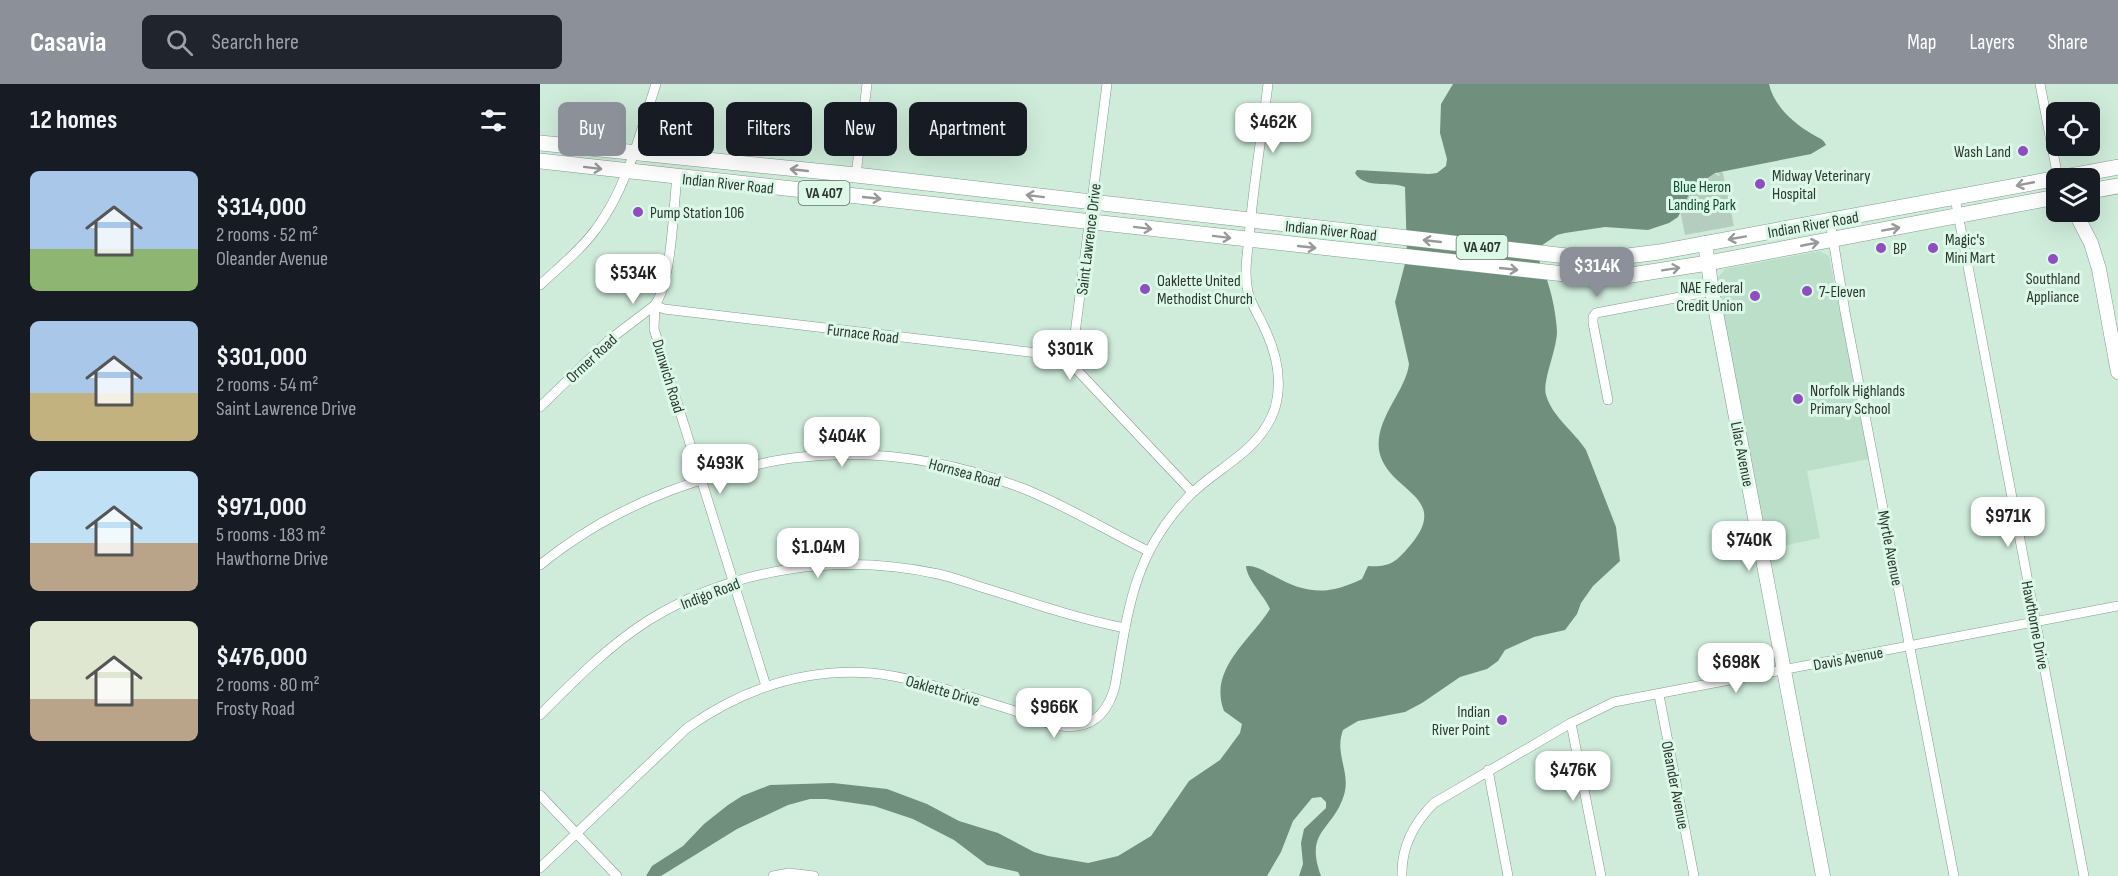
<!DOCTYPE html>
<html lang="en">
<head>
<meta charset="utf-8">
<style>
	:root { --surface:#171b24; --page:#20242c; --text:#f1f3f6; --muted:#9ea1a6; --accent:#8c9099 }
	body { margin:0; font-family:"Sofia Sans Condensed",sans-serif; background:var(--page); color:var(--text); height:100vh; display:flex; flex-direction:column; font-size:22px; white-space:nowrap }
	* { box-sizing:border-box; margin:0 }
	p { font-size:20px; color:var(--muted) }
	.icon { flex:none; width:33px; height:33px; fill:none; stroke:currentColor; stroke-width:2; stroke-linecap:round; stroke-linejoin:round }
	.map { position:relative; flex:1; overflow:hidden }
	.panel { display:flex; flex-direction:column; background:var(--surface); width:540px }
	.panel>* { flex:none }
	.guide { position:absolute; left:18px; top:18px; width:570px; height:54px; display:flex; gap:12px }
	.fabs { position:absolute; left:1506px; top:18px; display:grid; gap:12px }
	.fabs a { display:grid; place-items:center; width:54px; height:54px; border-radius:9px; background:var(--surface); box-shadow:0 6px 24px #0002; font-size:30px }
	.price { position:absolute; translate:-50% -51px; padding:0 14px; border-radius:12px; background:#fff; color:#222; font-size:20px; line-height:39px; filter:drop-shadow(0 2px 3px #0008) }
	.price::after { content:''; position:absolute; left:50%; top:36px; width:18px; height:14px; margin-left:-9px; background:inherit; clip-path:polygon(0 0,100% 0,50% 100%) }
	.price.selected { background:var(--accent); color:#fff }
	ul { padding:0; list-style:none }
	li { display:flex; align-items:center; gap:18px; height:150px; padding:0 30px }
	li span { display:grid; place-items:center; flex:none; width:168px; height:120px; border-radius:9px; color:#555 }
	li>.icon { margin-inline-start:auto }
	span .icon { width:72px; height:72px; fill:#fffc; stroke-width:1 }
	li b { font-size:26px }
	h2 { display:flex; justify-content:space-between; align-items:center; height:72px; padding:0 30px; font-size:26px }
	.chip { padding:0 21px; border-radius:9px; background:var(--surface); box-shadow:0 6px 24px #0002; font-size:21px; line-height:54px }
	.chip.selected { background:var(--accent); color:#fff }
	header { display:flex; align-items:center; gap:36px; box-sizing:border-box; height:84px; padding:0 30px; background:var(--accent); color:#fff }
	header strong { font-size:28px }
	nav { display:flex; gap:33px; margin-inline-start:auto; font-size:21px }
	.search { width:420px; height:54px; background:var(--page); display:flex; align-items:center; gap:15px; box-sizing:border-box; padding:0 21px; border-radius:9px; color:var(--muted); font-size:22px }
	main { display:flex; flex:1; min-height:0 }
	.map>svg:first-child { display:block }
</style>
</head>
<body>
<header>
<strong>Casavia</strong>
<div class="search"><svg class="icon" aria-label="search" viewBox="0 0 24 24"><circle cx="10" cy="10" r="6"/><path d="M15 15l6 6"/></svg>Search here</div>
<nav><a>Map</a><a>Layers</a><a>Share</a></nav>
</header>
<main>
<section class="panel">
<h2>12 homes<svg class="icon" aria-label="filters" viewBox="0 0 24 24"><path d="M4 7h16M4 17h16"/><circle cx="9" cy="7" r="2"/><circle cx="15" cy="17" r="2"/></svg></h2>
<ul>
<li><span style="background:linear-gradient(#a9c7e8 65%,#8fb573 0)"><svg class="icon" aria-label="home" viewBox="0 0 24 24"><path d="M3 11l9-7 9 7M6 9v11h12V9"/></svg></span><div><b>$314,000</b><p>2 rooms · 52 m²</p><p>Oleander Avenue</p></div></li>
<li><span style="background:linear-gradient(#a9c7e8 60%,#c2b280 0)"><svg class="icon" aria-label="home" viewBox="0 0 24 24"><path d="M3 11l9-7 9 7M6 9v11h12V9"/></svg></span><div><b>$301,000</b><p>2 rooms · 54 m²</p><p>Saint Lawrence Drive</p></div></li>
<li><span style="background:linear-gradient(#bfe0f5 60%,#b9a48a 0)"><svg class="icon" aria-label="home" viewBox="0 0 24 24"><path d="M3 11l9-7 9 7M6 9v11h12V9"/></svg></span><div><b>$971,000</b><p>5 rooms · 183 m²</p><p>Hawthorne Drive</p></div></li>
<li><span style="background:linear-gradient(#dfe7d0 65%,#b9a48a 0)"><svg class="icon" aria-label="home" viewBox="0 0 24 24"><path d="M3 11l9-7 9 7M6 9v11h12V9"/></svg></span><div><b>$476,000</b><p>2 rooms · 80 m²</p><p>Frosty Road</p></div></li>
</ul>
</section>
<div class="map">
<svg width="1578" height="792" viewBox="0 0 1578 792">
	<rect width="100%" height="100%" fill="#cfecda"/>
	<path fill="#bcdfca" d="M1280 167 1289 172 1329 375 1267 387 1280 454 1228 465 1176 196 1185 185Z"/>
	<path fill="#b4cdbe" d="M1154 72 1183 89 1194 142 1145 151 1134 95 1162 81 1179 92 1180 91Z"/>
	<path fill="#708f7c" d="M913 0H1229C1234 22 1253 39 1272 50 1278 54 1283 54 1286 61L1271 70 1175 89 1163 97 1149 110 1138 133 1129 139 1108 146 1065 143 1025 149 1017 151 1001 162C1001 167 999 175 1000 180 1001 185 1005 189 1006 193 1012 210 1016 230 1017 247 1017 266 1002 297 1006 311 1013 334 1034 347 1046 366L1076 443 1080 477 1053 502 1041 519 1037 530 1025 546 994 553 965 566 958 577 947 585 920 593 882 619 865 628 818 637 803 646C794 670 811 688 804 711 793 747 764 746 781 792H759L763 780 761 759 764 745 786 724V718L781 713 772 714 753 737 741 768 727 792H480L478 788 447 781 414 756 373 735 334 722 286 715H270L248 721 197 745 121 792H106L112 782 143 762 164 740 188 721 202 712 230 701 293 699 347 705 387 720 419 737 458 749 494 768 508 772 548 779 578 772 611 752 649 697 680 676 700 649 702 640 684 627C668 585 710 557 730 525 724 511 707 496 706 482 716 481 724 487 732 491 766 510 787 512 822 495L828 482C848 483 854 480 867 465 916 411 846 409 839 366 835 334 866 307 869 280L855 218 867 172 865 103C850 97 824 105 815 89L817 86 889 90 897 89 906 82 907 75 900 49 901 20Z"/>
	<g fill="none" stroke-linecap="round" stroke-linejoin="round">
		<g stroke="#829c8c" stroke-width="10">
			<g id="street">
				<path d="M567 0 532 273 537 286 652 408"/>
				<path d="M1500 0 1518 94"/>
				<path d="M316 91 327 0"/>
				<path d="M1415 114 1544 792"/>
				<path d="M1290 137 1305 228 1414 792"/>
				<path d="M0 201C19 183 41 166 56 145 87 104 100 49 116 0"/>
				<path d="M1068 316 1053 239V233L1056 229 1172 207"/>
				<path d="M0 323 69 256 115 221C132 196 133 126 137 93"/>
				<path d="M0 481C53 438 113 409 178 391 202 384 228 377 253 374 330 364 409 376 482 404 525 421 566 446 608 467"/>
				<path d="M226 602 114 245 115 221 124 225 532 273"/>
				<path d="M1119 611 1154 792"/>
				<path d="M0 631C34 597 68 562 109 536 195 483 300 469 398 490 417 494 435 502 454 507 498 521 540 535 585 544"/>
				<path d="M1031 639 1061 792"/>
				<path d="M948 686 968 792"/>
				<path d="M0 711 77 792"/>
				<path d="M0 784 147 644C201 606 263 584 331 589 376 593 428 613 472 626 494 633 514 646 537 642 559 639 570 621 575 602 588 526 593 469 650 411 679 382 721 367 735 324 743 296 736 267 723 241 718 230 711 220 708 208 704 190 707 172 709 154 713 102 722 51 728 0"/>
				<path d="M233 792 249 789 274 792"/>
				<path d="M862 792C861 763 874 739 894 719L1031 639 1074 618 1578 522"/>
			</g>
		</g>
		<g stroke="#829c8c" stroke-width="15">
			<g id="secondary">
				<path d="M1535 128 1551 159 1559 185 1578 288"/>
				<path d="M1165 159 1172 207 1283 792"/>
			</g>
		</g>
		<g stroke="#829c8c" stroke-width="16">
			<g id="primary">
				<path d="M0 59 316 91 1044 174H1072L1119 168 1578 83"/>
				<path d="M0 77 1052 193 1085 192 1168 179 1516 113"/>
				<path d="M1550 107 1578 102"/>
			</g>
		</g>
		<use href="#street" stroke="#fff" stroke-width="9"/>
		<use href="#secondary" stroke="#fff" stroke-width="14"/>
		<use href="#primary" stroke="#fff" stroke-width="15"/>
	</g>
	<defs><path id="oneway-shaft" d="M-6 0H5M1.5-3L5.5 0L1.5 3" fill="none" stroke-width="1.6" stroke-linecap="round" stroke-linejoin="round" transform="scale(1.5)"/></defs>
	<g stroke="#969b98">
		<use href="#oneway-shaft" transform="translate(53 84) rotate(7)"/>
		<use href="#oneway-shaft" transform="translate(259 86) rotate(-174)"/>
		<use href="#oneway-shaft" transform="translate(1485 100) rotate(169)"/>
		<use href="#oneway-shaft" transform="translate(495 112) rotate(-173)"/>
		<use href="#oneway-shaft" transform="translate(332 114) rotate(6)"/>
		<use href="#oneway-shaft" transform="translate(603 144) rotate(7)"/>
		<use href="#oneway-shaft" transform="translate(1351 145) rotate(-10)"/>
		<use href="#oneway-shaft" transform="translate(682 153) rotate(7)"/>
		<use href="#oneway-shaft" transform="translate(1197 154) rotate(170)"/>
		<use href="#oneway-shaft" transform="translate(892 157) rotate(-174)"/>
		<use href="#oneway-shaft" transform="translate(1270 160) rotate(-11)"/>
		<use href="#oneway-shaft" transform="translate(767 163) rotate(6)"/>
		<use href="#oneway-shaft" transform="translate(969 185) rotate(6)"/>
		<use href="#oneway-shaft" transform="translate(1131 185) rotate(-9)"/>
	</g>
	<g fill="#904dc1" stroke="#dcf9e7" stroke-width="2">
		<circle cx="1483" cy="67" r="6"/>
		<circle cx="1220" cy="100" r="6"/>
		<circle cx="98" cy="128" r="6"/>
		<circle cx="1341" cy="164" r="6"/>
		<circle cx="1393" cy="164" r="6"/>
		<circle cx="1513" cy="175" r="6"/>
		<circle cx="605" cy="205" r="6"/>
		<circle cx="1267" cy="207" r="6"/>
		<circle cx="1215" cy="212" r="6"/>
		<circle cx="1258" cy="315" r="6"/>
		<circle cx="962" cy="636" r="6"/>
	</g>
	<g text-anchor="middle" stroke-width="6" stroke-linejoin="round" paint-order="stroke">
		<g fill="#dcf9e7" stroke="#617167" stroke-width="1.5">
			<rect x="258.5" y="97" width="51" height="24" rx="4.5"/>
			<rect x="916.5" y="151" width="51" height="24" rx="4.5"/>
		</g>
		<g font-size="15" font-weight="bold" fill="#2c3730">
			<text x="284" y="114">VA 407</text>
			<text x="942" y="168">VA 407</text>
		</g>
		<g font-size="16" fill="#2c3730" stroke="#dcf9e7" text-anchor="start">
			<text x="1471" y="73" text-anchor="end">Wash Land</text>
			<text x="1232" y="97">Midway Veterinary<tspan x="1232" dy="18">Hospital</tspan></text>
			<text x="110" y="134">Pump Station 106</text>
			<text x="1405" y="161">Magic's<tspan x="1405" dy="18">Mini Mart</tspan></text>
			<text x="1353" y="170">BP</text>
			<text x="1513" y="200" text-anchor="middle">Southland<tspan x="1513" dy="18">Appliance</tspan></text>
			<text x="617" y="202">Oaklette United<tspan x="617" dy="18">Methodist Church</tspan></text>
			<text x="1203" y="209" text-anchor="end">NAE Federal<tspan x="1203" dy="18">Credit Union</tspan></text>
			<text x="1279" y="213">7-Eleven</text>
			<text x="1270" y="312">Norfolk Highlands<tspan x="1270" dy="18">Primary School</tspan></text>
			<text x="950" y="633" text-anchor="end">Indian<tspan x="950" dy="18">River Point</tspan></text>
		</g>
		<g font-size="16" fill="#2c3730" stroke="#dcf9e7">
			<text transform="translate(188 99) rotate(6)" y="6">Indian River Road</text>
			<text transform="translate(1273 140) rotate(-10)" y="6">Indian River Road</text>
			<text transform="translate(791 146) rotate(6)" y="6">Indian River Road</text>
			<text transform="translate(548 155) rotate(-83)" y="6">Saint Lawrence Drive</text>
			<text transform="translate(323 249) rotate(7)" y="6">Furnace Road</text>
			<text transform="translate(51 274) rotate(-43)" y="6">Ormer Road</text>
			<text transform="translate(129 292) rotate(73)" y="6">Dunwich Road</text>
			<text transform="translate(1203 370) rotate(79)" y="6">Lilac Avenue</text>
			<text transform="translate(425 388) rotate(15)" y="6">Hornsea Road</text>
			<text transform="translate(1351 464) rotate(79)" y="6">Myrtle Avenue</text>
			<text transform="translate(170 509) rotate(-21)" y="6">Indigo Road</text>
			<text transform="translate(1496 541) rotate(79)" y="6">Hawthorne Drive</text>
			<text transform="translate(1308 574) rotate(-11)" y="6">Davis Avenue</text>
			<text transform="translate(403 606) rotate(16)" y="6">Oaklette Drive</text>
			<text transform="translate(1136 701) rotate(79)" y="6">Oleander Avenue</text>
		</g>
		<g font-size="16" fill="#114a2f" stroke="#dcf9e7">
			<text x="1162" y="108">Blue Heron<tspan x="1162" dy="18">Landing Park</tspan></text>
		</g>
	</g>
</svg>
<div class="fabs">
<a><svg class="icon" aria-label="locate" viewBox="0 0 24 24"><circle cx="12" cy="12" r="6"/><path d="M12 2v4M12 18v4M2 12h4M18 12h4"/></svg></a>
<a><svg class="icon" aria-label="layers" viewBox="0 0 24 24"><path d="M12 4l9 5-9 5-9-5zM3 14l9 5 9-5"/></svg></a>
</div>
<b class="price" style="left:733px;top:70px">$462K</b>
<b class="price selected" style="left:1057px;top:214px">$314K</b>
<b class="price" style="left:93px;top:221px">$534K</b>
<b class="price" style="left:530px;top:297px">$301K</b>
<b class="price" style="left:302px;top:384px">$404K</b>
<b class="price" style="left:180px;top:411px">$493K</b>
<b class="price" style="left:1468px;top:464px">$971K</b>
<b class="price" style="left:1209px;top:488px">$740K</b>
<b class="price" style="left:278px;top:495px">$1.04M</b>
<b class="price" style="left:1196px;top:610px">$698K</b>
<b class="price" style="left:514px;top:655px">$966K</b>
<b class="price" style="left:1033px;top:718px">$476K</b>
<div class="guide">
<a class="chip selected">Buy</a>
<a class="chip">Rent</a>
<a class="chip">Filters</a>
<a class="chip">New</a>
<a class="chip">Apartment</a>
</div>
</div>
</main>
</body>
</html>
